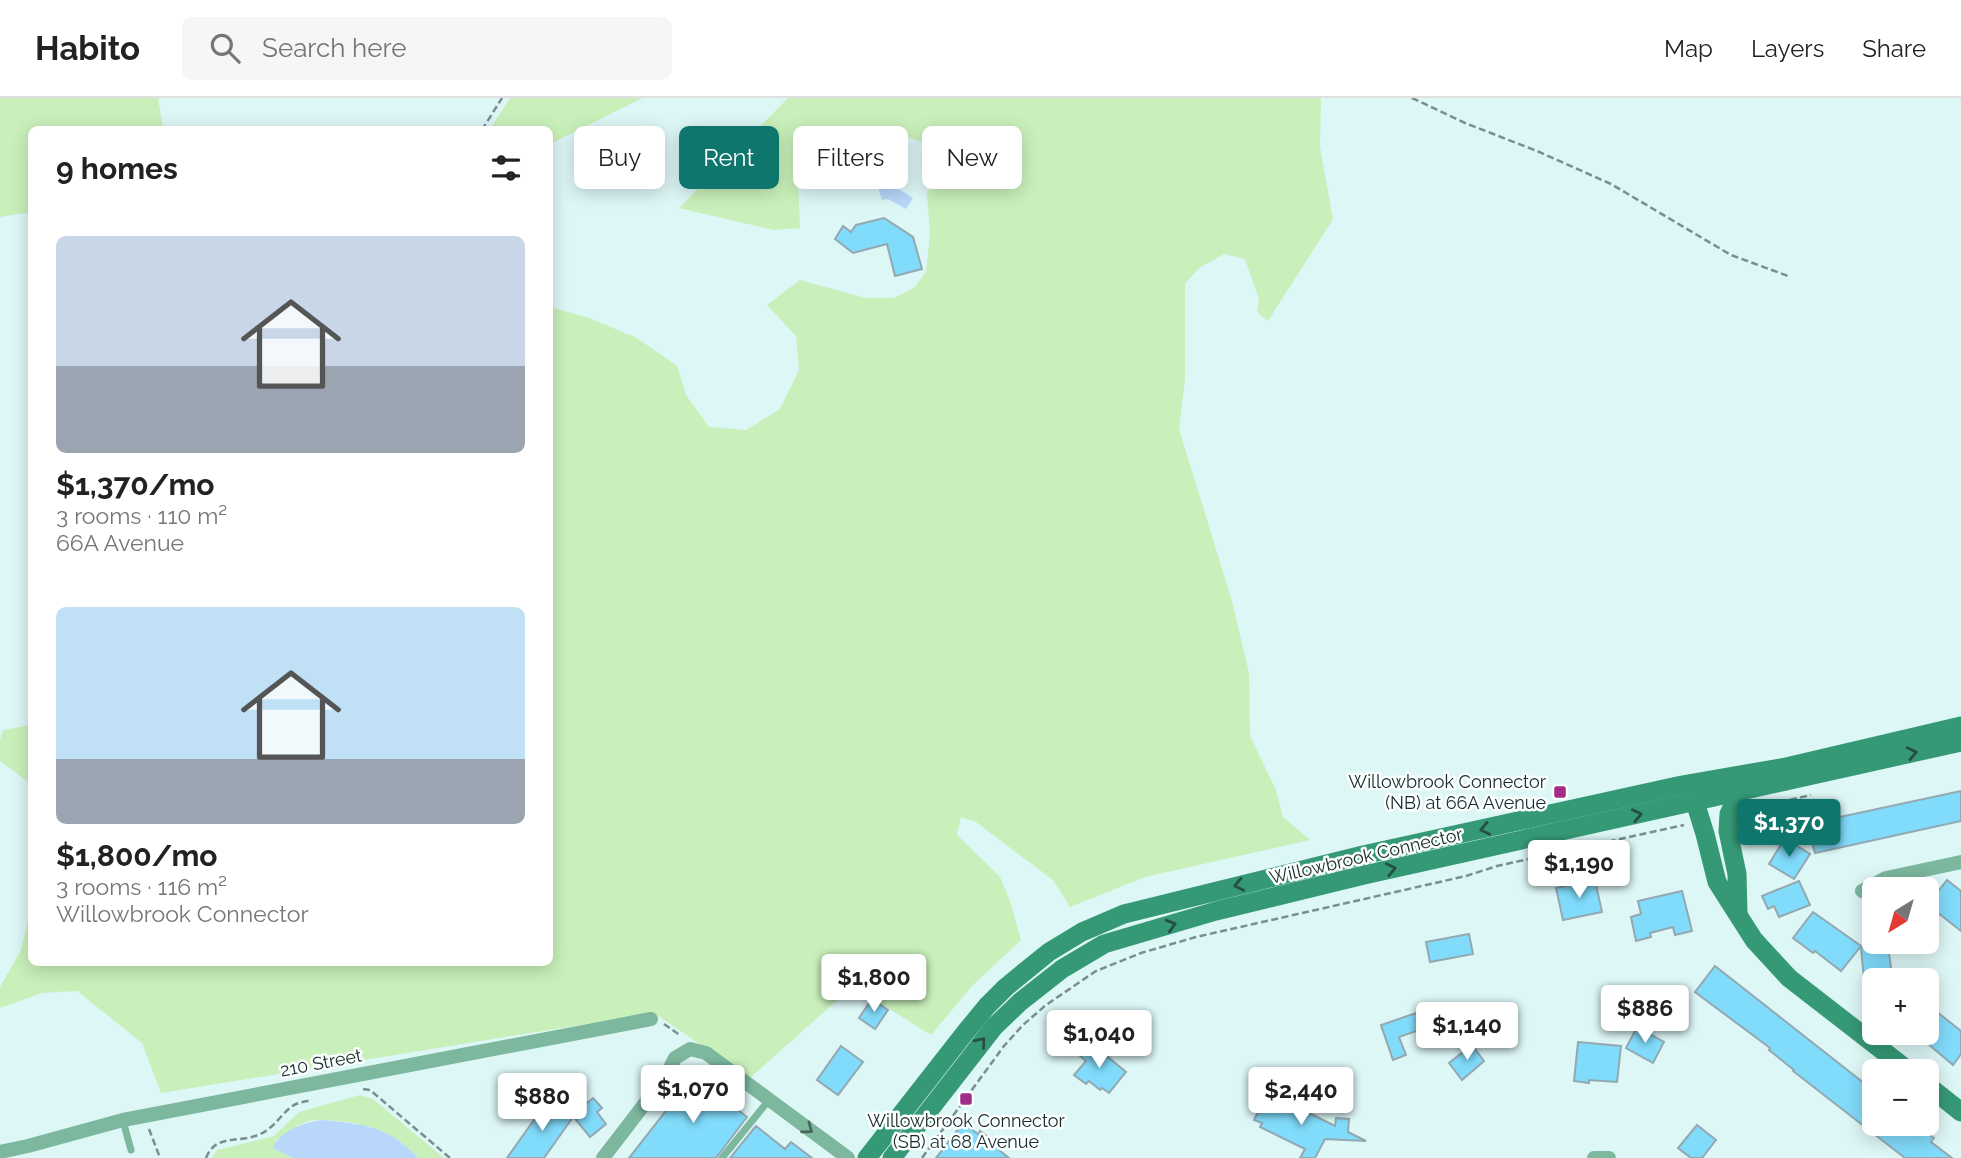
<!DOCTYPE html>
<html lang="en">
<head>
<meta charset="utf-8">
<style>
	:root { --surface:#fff; --page:#f6f6f6; --text:#222; --muted:#767676; --line:#e0e0e0; --accent:#0f766e }
	body { margin:0; font-family:Raleway,sans-serif; background:var(--page); color:var(--text); height:100vh; display:flex; flex-direction:column; font-size:26px; white-space:nowrap }
	* { box-sizing:border-box; margin:0 }
	p { font-size:23px; color:var(--muted) }
	.icon { flex:none; width:38px; height:38px; fill:none; stroke:currentColor; stroke-width:2; stroke-linecap:round; stroke-linejoin:round }
	.map { position:relative; flex:1; overflow:hidden }
	.drawer { position:absolute; left:28px; top:28px; width:525px; height:840px; display:flex; flex-direction:column; background:var(--surface); border-radius:10px; box-shadow:0 4px 18px #0003 }
	.drawer>* { flex:none }
	.top-card { position:absolute; left:574px; top:28px; width:665px; height:63px; display:flex; gap:14px }
	.needle { width:46px; rotate:217deg }
	.fabs { position:absolute; left:1862px; top:779px; display:grid; gap:14px }
	.fabs a { display:grid; place-items:center; width:77px; height:77px; border-radius:10px; background:var(--surface); box-shadow:0 4px 18px #0003; font-size:35px }
	.price { position:absolute; translate:-50% -60px; padding:0 16px; border-radius:7px; background:#fff; color:#222; font-size:23px; line-height:46px; filter:drop-shadow(0 2px 4px #0008) }
	.price::after { content:''; position:absolute; left:50%; top:42px; width:21px; height:16px; margin-left:-10px; background:inherit; clip-path:polygon(0 0,100% 0,50% 100%) }
	.price.current { background:var(--accent); color:#fff }
	ul { padding:0; list-style:none }
	li { display:grid; align-content:center; gap:14px; height:371px; padding:0 28px }
	li span { display:grid; place-items:center; height:217px; border-radius:10px; color:#555 }
	li>.icon { margin-inline-start:auto }
	span .icon { width:126px; height:126px; fill:#fffc; stroke-width:1 }
	li b { font-size:30px }
	h2 { display:flex; justify-content:space-between; align-items:center; height:84px; padding:0 28px; font-size:30px }
	.tag { padding:0 24px; border-radius:10px; background:var(--surface); box-shadow:0 4px 18px #0003; font-size:24px; line-height:63px }
	.tag.current { background:var(--accent); color:#fff }
	header { display:flex; align-items:center; gap:42px; box-sizing:border-box; height:98px; padding:0 35px; background:var(--surface); border-bottom:2px solid var(--line) }
	header strong { font-size:33px }
	nav { display:flex; gap:38px; margin-inline-start:auto; font-size:24px }
	.search { width:490px; height:63px; background:var(--page); display:flex; align-items:center; gap:18px; box-sizing:border-box; padding:0 24px; border-radius:10px; color:var(--muted); font-size:26px }
	.map>svg:first-child { display:block }
</style>
</head>
<body>
<header>
<strong>Habito</strong>
<div class="search"><svg class="icon" aria-label="search" viewBox="0 0 24 24"><circle cx="10" cy="10" r="6"/><path d="M15 15l6 6"/></svg>Search here</div>
<nav><a>Map</a><a>Layers</a><a>Share</a></nav>
</header>
<div class="map">
<svg width="1961" height="1060" viewBox="0 0 1961 1060">
	<rect width="100%" height="100%" fill="#ddf6f6"/>
	<g fill="#c9f0ba">
		<path d="M0 0H158L163 31 32 32 31 114 0 119Z"/>
		<path d="M510 0H643L550 46V32L490 31Z"/>
		<path d="M788 0H1321L1320 49 1333 121 1268 223 1257 214 1259 201 1245 161 1224 156 1199 170 1185 186V281L1179 331 1232 503 1249 575 1250 638 1276 692 1283 719 1310 742 1145 779 1070 809 1053 782 976 724 961 719 957 737 1000 779 1010 803 1021 842 972 888 931 937 853 888 750 980 654 915 161 995 142 945 77 893 42 895 0 910V889L21 852 31 809 32 864H550V209L589 220 637 240 677 268 686 297 709 329 746 332 780 311 799 272 796 238 767 207 800 182 865 200H894L914 190 926 174 930 136 927 96 955 46 938 51 899 35 851 41 815 51 798 83 800 130 774 132 679 110Z"/>
		<path d="M31 627H32L31 686 0 663V642L3 632Z"/>
		<path d="M360 997 373 1001 444 1060H418C395 1034 370 1026 336 1023 327 1022 318 1021 309 1023 297 1027 286 1036 276 1042L274 1050 293 1060H212L217 1052 274 1038 299 1014Z"/>
	</g>
	<g fill="#b9d7fa">
		<path d="M891 86 913 100 906 111 888 101 882 102 878 89Z"/>
		<path d="M323 1022C363 1026 389 1028 418 1060H293L273 1050C280 1032 306 1024 323 1022Z"/>
	</g>
	<g fill="#81dbfb" stroke="#93a8b0" stroke-width="2">
		<path d="M884 120 913 139 922 171 895 178 887 146 853 155 835 141 843 128 851 134 856 127Z"/>
		<path d="M1961 693V723L1815 755 1807 726Z"/>
		<path d="M1785 740 1810 756 1794 781 1769 766Z"/>
		<path d="M1595 782 1602 814 1563 822 1556 790Z"/>
		<path d="M1947 782 1961 793V833L1928 807Z"/>
		<path d="M1799 783 1810 807 1779 819 1774 808 1768 811 1762 798Z"/>
		<path d="M1682 793 1692 833 1675 837 1673 829 1650 835 1651 839 1636 843 1631 819 1641 816 1638 803Z"/>
		<path d="M1813 814 1861 848 1841 873 1815 853 1813 855 1793 840Z"/>
		<path d="M1469 836 1473 856 1430 864 1426 844Z"/>
		<path d="M1888 847 1892 878 1864 881 1861 850Z"/>
		<path d="M1715 868 1874 993V1026H1914L1934 1040 1931 1044 1952 1060H1905L1793 973 1794 972 1769 952 1770 950 1695 894Z"/>
		<path d="M872 901 888 912 875 931 859 920Z"/>
		<path d="M1927 906 1961 933V956L1953 967 1914 934H1927Z"/>
		<path d="M1425 912 1431 928 1399 939 1406 957 1393 962 1381 927Z"/>
		<path d="M1637 929 1664 944 1653 965 1626 950Z"/>
		<path d="M1578 944 1621 948 1617 984 1589 982V985L1574 983Z"/>
		<path d="M1091 945 1126 974 1109 995 1102 990 1100 992 1089 983 1086 986 1074 977 1086 963 1080 958Z"/>
		<path d="M1472 947 1484 963 1462 982 1449 965Z"/>
		<path d="M841 948 863 964 838 997 817 982Z"/>
		<path d="M701 973 724 992 720 998 747 1019 716 1060H629L683 991 685 993Z"/>
		<path d="M1266 997 1298 1013 1299 1010 1335 1028 1336 1020 1349 1021 1348 1034 1366 1043 1325 1041 1315 1060H1300L1305 1051 1260 1029 1262 1025 1254 1022Z"/>
		<path d="M593 1000 602 1010 597 1014 606 1026 590 1039 572 1017Z"/>
		<path d="M549 1001 573 1019 544 1060H507Z"/>
		<path d="M963 1025 978 1036 980 1033 1001 1049 999 1052 1009 1060H936Z"/>
		<path d="M1697 1027 1716 1042 1702 1060H1691L1678 1050Z"/>
		<path d="M756 1028 785 1051 791 1044 812 1060H730Z"/>
	</g>
	<g fill="none" stroke-linecap="round" stroke-linejoin="round">
		<g stroke="#7c8d8d" stroke-width="2.5" stroke-dasharray="7 3.5" stroke-linecap="butt">
			<path d="M1412 0 1465 25 1537 53 1611 86 1731 157 1788 178"/>
			<path d="M482 32 502 0"/>
			<path d="M1749 711 1811 697"/>
			<path d="M664 926 681 938"/>
			<path d="M363 991 370 992 450 1060"/>
			<path d="M149 1031 160 1060"/>
			<path d="M206 1060C215 1036 238 1045 258 1037 275 1031 283 1012 296 1006 301 1004 307 1003 312 1002"/>
			<path d="M922 1060 1004 948 1023 927 1046 907 1096 873 1141 855 1196 839 1466 778 1497 768 1684 727"/>
		</g>
		<g stroke="#7cb79e" stroke-width="7">
			<path d="M123 1023 131 1052"/>
			<path d="M722 1060 769 1002"/>
		</g>
		<g stroke="#7cb79e" stroke-width="14">
			<path d="M1862 793 1886 780 1961 764"/>
			<path d="M0 1054 28 1048 123 1022 651 921"/>
			<path d="M603 1060 666 978 675 960 690 951 706 955 848 1060"/>
			<path d="M1594 1060H1609"/>
		</g>
		<g stroke="#369976" stroke-width="19">
			<path d="M1695 704 1705 736 1717 784 1754 842 1789 880 1909 973"/>
			<path d="M1738 816 1737 776 1728 733 1729 716 1739 695"/>
			<path d="M1927 987 1961 1014"/>
			<path d="M867 1060 964 936 987 908 1006 889 1049 854 1082 834 1124 816 1363 757 1682 687 1786 669 1961 628"/>
			<path d="M892 1060 994 929 1020 904 1062 871 1104 846 1216 813 1364 777 1961 644"/>
		</g>
	</g>
	<defs><path id="oneway-chevron" d="M-2-3.5L2.5 0L-2 3.5" fill="none" stroke-width="1.6" stroke-linecap="round" stroke-linejoin="round" transform="scale(1.75)"/></defs>
	<g stroke="#264f43">
		<use href="#oneway-chevron" transform="translate(1912 655) rotate(-13)"/>
		<use href="#oneway-chevron" transform="translate(1637 717) rotate(-12)"/>
		<use href="#oneway-chevron" transform="translate(1485 731) rotate(168)"/>
		<use href="#oneway-chevron" transform="translate(1391 771) rotate(-12)"/>
		<use href="#oneway-chevron" transform="translate(1239 787) rotate(167)"/>
		<use href="#oneway-chevron" transform="translate(1171 827) rotate(-16)"/>
		<use href="#oneway-chevron" transform="translate(981 944) rotate(-51)"/>
	</g>
	<use stroke="#48685d" href="#oneway-chevron" transform="translate(808 1031) rotate(37)"/>
	<g fill="#a22d87" stroke="#faffff" stroke-width="2.5">
		<rect x="1553" y="687" width="14" height="14" rx="3.5"/>
		<rect x="959" y="994" width="14" height="14" rx="3.5"/>
	</g>
	<g text-anchor="middle" stroke-width="5" stroke-linejoin="round" paint-order="stroke">
		<g font-size="18" fill="#1e2727" stroke="#faffff" text-anchor="end">
			<text x="1546" y="690">Willowbrook Connector<tspan x="1546" dy="21">(NB) at 66A Avenue</tspan></text>
			<text x="966" y="1029" text-anchor="middle">Willowbrook Connector<tspan x="966" dy="21">(SB) at 68 Avenue</tspan></text>
		</g>
		<g font-size="18" fill="#1e2727" stroke="#faffff">
			<text transform="translate(1366 758) rotate(-13)" y="6">Willowbrook Connector</text>
			<text transform="translate(321 965) rotate(-11)" y="6">210 Street</text>
		</g>
	</g>
</svg>
<div class="fabs">
<a><svg class="needle" viewBox="-14 -14 28 28"><path d="M0-13l5 13h-10z" fill="#e53935"/><path d="M0 13l5-13h-10z" fill="#767676"/></svg></a>
<a>+</a>
<a>−</a>
</div>
<b class="price current" style="left:1789px;top:761px">$1,370</b>
<b class="price" style="left:1579px;top:802px">$1,190</b>
<b class="price" style="left:874px;top:916px">$1,800</b>
<b class="price" style="left:1645px;top:947px">$886</b>
<b class="price" style="left:1467px;top:964px">$1,140</b>
<b class="price" style="left:1099px;top:972px">$1,040</b>
<b class="price" style="left:693px;top:1027px">$1,070</b>
<b class="price" style="left:1301px;top:1029px">$2,440</b>
<b class="price" style="left:542px;top:1035px">$880</b>
<div class="top-card">
<a class="tag">Buy</a>
<a class="tag current">Rent</a>
<a class="tag">Filters</a>
<a class="tag">New</a>
</div>
<section class="drawer">
<h2>9 homes<svg class="icon" aria-label="filters" viewBox="0 0 24 24"><path d="M4 7h16M4 17h16"/><circle cx="9" cy="7" r="2"/><circle cx="15" cy="17" r="2"/></svg></h2>
<ul>
<li><span style="background:linear-gradient(#c9d6e8 60%,#9aa5b1 0)"><svg class="icon" aria-label="home" viewBox="0 0 24 24"><path d="M3 11l9-7 9 7M6 9v11h12V9"/></svg></span><div><b>$1,370/mo</b><p>3 rooms · 110 m²</p><p>66A Avenue</p></div></li>
<li><span style="background:linear-gradient(#bfe0f5 70%,#9aa5b1 0)"><svg class="icon" aria-label="home" viewBox="0 0 24 24"><path d="M3 11l9-7 9 7M6 9v11h12V9"/></svg></span><div><b>$1,800/mo</b><p>3 rooms · 116 m²</p><p>Willowbrook Connector</p></div></li>
</ul>
</section>
</div>
</body>
</html>
